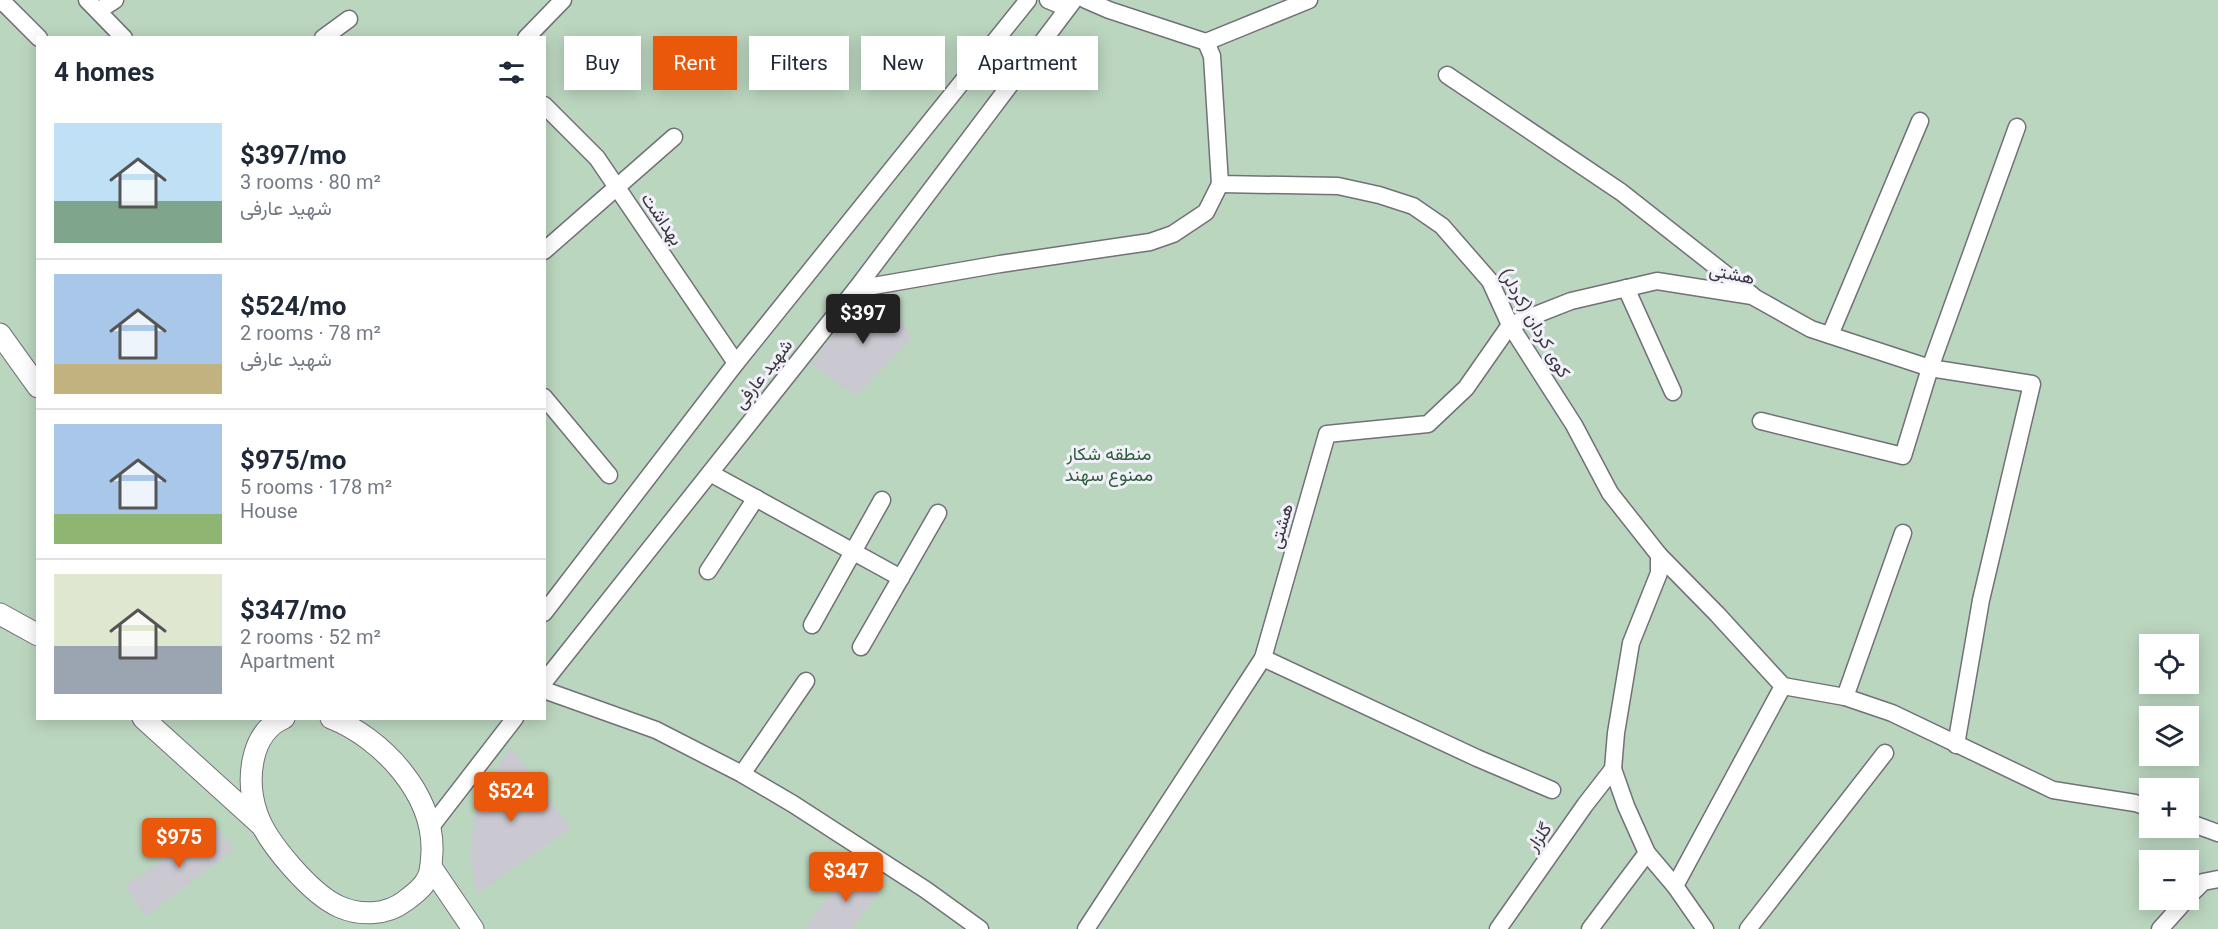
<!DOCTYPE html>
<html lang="en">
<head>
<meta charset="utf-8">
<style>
	:root { --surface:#fff; --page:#f6f6f7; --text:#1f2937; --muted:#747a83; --line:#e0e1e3; --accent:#ea580c }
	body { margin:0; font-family:Roboto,Vazirmatn,sans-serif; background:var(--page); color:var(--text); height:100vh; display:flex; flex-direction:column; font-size:22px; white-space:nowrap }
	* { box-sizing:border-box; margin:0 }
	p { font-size:20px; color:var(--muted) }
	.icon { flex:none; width:33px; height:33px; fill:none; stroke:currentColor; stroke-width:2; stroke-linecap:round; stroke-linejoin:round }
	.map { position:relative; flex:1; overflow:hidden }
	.drawer { position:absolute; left:36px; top:36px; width:510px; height:684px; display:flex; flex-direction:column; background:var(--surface); border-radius:0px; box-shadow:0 3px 15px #0003 }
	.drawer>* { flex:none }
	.banner { position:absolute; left:564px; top:36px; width:570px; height:54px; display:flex; gap:12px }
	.buttons { position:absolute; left:2139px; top:634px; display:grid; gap:12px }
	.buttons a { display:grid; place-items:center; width:60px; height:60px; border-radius:0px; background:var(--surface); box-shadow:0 3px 15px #0003; font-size:30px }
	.price { position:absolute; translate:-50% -51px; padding:0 14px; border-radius:6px; background:var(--accent); color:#fff; font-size:20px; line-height:39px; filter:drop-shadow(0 2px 3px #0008) }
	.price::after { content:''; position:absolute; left:50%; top:36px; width:18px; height:14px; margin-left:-9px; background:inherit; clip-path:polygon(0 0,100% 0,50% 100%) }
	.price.on { background:#222; color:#fff }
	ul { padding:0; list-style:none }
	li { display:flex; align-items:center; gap:18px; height:150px; padding:0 18px }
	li+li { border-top:2px solid var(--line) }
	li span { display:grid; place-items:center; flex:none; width:168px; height:120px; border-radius:0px; color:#555 }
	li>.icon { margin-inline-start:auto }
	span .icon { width:72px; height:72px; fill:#fffc; stroke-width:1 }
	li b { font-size:26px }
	h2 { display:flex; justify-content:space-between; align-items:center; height:72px; padding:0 18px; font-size:26px }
	.tag { padding:0 21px; border-radius:0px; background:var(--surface); box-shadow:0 3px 15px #0003; font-size:21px; line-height:54px }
	.tag.on { background:var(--accent); color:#fff }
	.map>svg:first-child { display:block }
</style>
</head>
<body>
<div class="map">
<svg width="2218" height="929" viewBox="0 0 2218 929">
	<rect width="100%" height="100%" fill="#f2f0fa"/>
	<path fill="#bbd6bf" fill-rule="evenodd" d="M0 0H2218V929H0ZM38 38H544V718H38ZM2150 645H2188V684H2150ZM2150 717H2188V756H2150ZM2150 789H2188V828H2150ZM2150 861H2188V900H2150Z"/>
	<g fill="#cac8d1">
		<path d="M888 296 911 339 856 396 811 364 861 300Z"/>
		<path d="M511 747 570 828 476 895 470 853 474 817 492 776Z"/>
		<path d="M213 824 235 849 146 916 125 886Z"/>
		<path d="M850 868 884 886 851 929H804Z"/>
	</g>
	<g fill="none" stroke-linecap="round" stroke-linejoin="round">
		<g stroke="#727078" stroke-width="19">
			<g id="minor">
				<path d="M1 0 39 38"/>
				<path d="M87 0 124 38"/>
				<path d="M1048 0 1060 5 1072 2"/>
				<path d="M1086 0 1109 10 1206 42 1212 56 1220 184 1338 186 1379 195 1413 206 1442 226 1490 281 1510 325 1574 425 1610 493 1659 555V573L1631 643 1616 733 1613 769 1626 806 1647 853 1675 886 1705 929"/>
				<path d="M98 11 115 0"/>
				<path d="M323 38 349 19"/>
				<path d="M526 38 563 0"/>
				<path d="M1206 42 1309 0"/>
				<path d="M1447 75 1621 192 1752 295"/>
				<path d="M544 105 597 158 736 363"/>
				<path d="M544 251 674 137"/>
				<path d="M1626 288 1673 392"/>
				<path d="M856 289 1000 264 1150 242 1173 234 1206 212 1220 184"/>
				<path d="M1830 335 1920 121"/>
				<path d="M544 397 609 475"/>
				<path d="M1761 421 1903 456 1930 368 2017 127"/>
				<path d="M710 473 901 578"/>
				<path d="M1659 555 1717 614 1783 686 1675 886"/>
				<path d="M708 571 756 498"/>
				<path d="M544 613 736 363 1028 0"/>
				<path d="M812 625 882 500"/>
				<path d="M861 647 938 513"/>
				<path d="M1263 658 1477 758 1552 790"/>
				<path d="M544 682 856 289 1074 0"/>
				<path d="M1783 686 1845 697 1892 713 2053 790 2135 803 2150 808"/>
				<path d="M544 690 656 730 742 774 793 804 926 890 980 929"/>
				<path d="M1845 697 1903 533"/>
				<path d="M742 774 806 681"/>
				<path d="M2188 822 2218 833"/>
				<path d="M430 828 515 718"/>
				<path d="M2188 897 2203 882 2218 879"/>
				<path d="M1086 929 1263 658 1327 434 1428 424 1466 388 1510 325 1571 301 1657 281 1752 296 1811 329 1930 368 2032 384 1981 600 1956 745"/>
				<path d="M1498 929 1585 805 1613 769"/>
				<path d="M1590 929 1647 853"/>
				<path d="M1748 929 1885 753"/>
				<path d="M2160 929 2186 900"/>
			</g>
		</g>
		<g stroke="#727078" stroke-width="23">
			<g id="major">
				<path d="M0 334 38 387"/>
				<path d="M0 614 38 635"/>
				<path d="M143 718 261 825"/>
				<path d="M284 718C249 733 246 782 257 814 267 843 312 895 340 907 361 916 387 915 405 901 413 895 423 888 427 879 432 871 431 861 432 852 434 794 382 738 331 718"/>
				<path d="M431 867 473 929"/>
			</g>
		</g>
		<use href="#minor" stroke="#fff" stroke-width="16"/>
		<use href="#major" stroke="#fff" stroke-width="21"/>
	</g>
	<g text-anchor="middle" stroke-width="6" stroke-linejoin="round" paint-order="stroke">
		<g font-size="18" fill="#39383c" stroke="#f2f0fa">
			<text transform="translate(662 219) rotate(56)" y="6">بهداشت</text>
			<text transform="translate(1732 274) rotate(11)" y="6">هشتی</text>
			<text transform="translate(1535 323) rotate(60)" y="6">کوی کردان (کردلر)</text>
			<text transform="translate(763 374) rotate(-52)" y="6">شهید عارفی</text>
			<text transform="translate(1281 526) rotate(-74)" y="6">هشتی</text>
			<text transform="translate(1539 837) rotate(-55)" y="6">گلزار</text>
		</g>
		<g font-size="18" fill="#2c5e38" stroke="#f2f0fa">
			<text x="1109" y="460">منطقه شکار<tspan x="1109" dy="21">ممنوع سهند</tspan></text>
		</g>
	</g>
</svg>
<div class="buttons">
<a><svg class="icon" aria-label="locate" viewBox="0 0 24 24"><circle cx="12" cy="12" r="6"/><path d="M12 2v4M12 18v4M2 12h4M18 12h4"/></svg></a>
<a><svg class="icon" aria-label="layers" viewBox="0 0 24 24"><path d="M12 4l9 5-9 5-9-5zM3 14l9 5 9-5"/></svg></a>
<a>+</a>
<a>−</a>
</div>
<b class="price on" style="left:863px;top:345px">$397</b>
<b class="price" style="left:511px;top:823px">$524</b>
<b class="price" style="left:179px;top:869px">$975</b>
<b class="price" style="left:846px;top:903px">$347</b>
<div class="banner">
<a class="tag">Buy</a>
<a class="tag on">Rent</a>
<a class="tag">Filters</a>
<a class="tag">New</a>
<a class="tag">Apartment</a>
</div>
<section class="drawer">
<h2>4 homes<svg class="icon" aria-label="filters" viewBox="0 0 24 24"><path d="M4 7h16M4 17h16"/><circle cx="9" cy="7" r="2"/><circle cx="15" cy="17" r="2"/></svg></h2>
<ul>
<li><span style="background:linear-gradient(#bfe0f5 65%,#7fa58c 0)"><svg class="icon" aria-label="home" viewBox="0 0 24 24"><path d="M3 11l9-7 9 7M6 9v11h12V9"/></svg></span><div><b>$397/mo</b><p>3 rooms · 80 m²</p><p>شهید عارفی</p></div></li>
<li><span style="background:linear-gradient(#a9c7e8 75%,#c2b280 0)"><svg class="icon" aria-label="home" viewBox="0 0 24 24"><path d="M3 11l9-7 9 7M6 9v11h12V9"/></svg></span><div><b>$524/mo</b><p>2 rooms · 78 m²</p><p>شهید عارفی</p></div></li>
<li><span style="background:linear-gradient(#a9c7e8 75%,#8fb573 0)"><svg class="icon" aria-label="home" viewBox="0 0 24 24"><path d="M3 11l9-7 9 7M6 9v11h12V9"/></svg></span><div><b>$975/mo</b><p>5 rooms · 178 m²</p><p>House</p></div></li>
<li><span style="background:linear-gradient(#dfe7d0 60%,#9aa5b1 0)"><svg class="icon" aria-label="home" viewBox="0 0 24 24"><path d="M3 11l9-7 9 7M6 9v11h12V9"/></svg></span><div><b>$347/mo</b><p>2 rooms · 52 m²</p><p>Apartment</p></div></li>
</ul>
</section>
</div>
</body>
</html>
